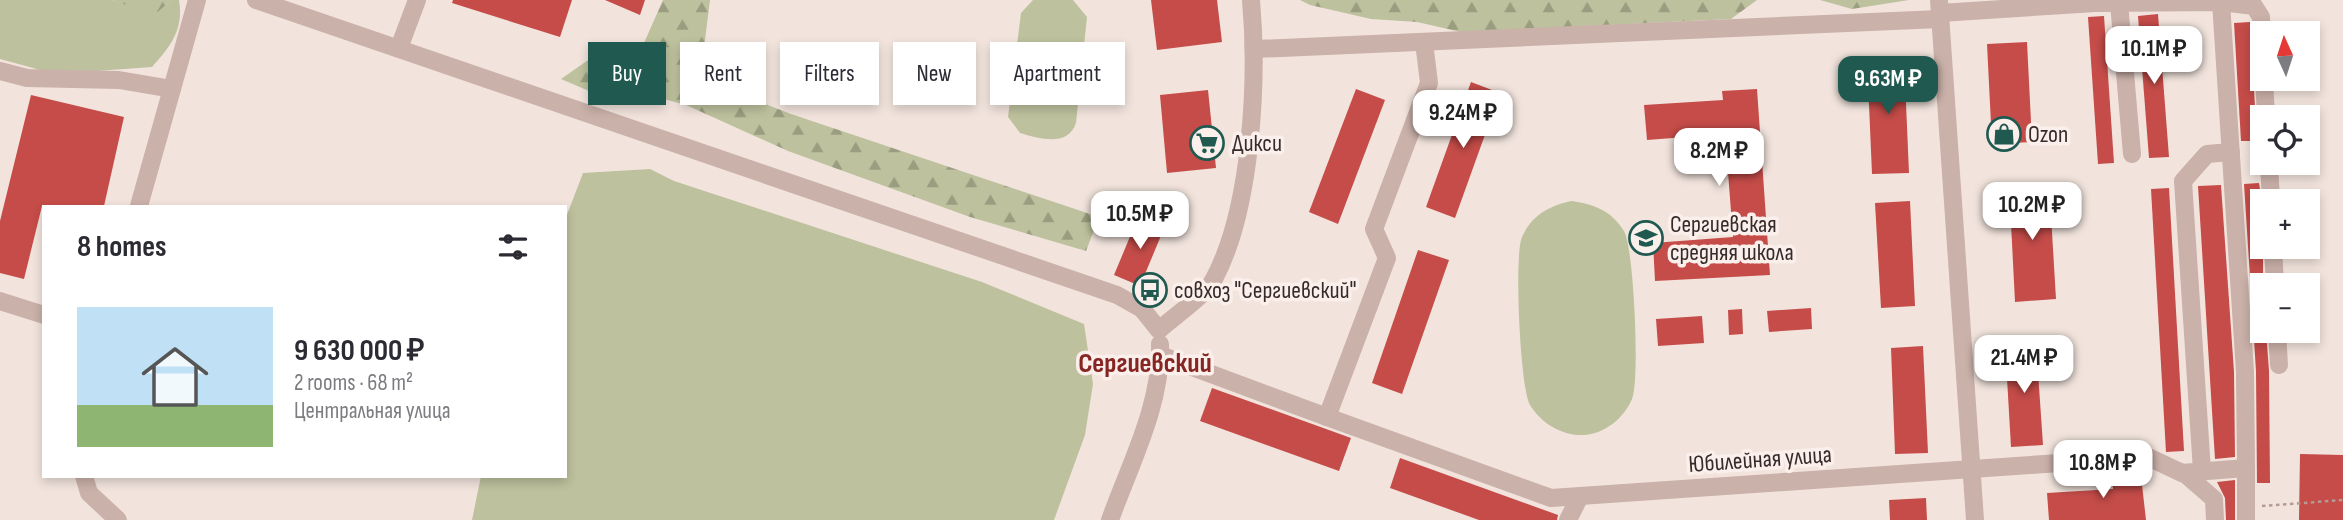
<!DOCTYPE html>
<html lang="en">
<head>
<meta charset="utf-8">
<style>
	:root { --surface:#fff; --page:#f7f7f7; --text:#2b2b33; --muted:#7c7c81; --line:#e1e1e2; --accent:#1f5950 }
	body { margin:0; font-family:"Sofia Sans Condensed",sans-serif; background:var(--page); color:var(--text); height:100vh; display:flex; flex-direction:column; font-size:26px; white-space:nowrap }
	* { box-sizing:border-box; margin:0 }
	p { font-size:23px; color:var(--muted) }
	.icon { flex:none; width:38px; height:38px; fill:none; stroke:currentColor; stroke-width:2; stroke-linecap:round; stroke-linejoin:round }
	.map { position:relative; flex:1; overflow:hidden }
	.panel { position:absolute; left:42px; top:205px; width:525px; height:273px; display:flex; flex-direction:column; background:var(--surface); border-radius:0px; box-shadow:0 4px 10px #0003 }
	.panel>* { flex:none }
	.banner { position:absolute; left:588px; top:42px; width:665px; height:63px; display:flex; gap:14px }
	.needle { width:46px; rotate:357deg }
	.fabs { position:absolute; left:2250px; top:21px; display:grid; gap:14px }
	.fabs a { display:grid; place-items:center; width:70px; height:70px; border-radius:0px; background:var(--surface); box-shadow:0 4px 10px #0003; font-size:35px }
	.price { position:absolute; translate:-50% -60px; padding:0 16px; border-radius:14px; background:#fff; color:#222; font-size:23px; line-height:46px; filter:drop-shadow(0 2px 4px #0008) }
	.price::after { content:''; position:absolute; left:50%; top:42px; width:21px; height:16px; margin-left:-10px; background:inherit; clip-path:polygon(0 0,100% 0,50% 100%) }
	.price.on { background:var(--accent); color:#fff }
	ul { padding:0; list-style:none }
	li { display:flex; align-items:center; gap:21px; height:175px; padding:0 35px }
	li+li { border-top:2px solid var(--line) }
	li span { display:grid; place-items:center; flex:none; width:196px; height:140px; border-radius:0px; color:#555 }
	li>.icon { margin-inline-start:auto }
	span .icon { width:84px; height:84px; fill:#fffc; stroke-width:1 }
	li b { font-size:30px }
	h2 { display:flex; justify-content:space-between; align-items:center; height:84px; padding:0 35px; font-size:30px }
	.pill { padding:0 24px; border-radius:0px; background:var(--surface); box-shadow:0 4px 10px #0003; font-size:24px; line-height:63px }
	.pill.on { background:var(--accent); color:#fff }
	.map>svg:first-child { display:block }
</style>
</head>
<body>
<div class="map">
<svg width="2343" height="520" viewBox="0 0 2343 520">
	<defs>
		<pattern id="forest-firs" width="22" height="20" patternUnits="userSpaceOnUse" patternTransform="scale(1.75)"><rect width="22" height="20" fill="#bdc19d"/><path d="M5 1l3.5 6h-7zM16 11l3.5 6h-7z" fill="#9b9d80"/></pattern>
	</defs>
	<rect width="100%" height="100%" fill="#f2e4dd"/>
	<g fill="#bdc19d">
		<path d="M0 0H111L155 13 172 0H179C184 29 171 46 152 67L55 74 0 59Z"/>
		<path d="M1033 0H1073L1087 17 1076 123C1068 147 1040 139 1020 133L1008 117 1021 13Z"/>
		<path d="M650 169 674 181 982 282 1084 324 1093 384 1085 435 1054 520H472L481 476H565V220L583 173Z"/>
		<path d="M1571 201C1593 204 1611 210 1624 231 1634 248 1640 381 1632 399 1624 418 1605 434 1583 435 1562 436 1541 423 1530 405 1520 388 1514 255 1522 237 1532 215 1549 206 1571 201Z"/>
	</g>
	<g fill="url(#forest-firs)">
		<path d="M111 0H172L155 14Z"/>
		<path d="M663 0H710L704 48 719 86 791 114 1099 217 1086 251 970 217 788 151 686 105 664 99 603 97 561 79 601 51 636 61Z"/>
		<path d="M1300 0H1757L1731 19 1461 32 1417 22 1371 19 1310 5Z"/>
		<path d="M1820 0H1909L1852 9Z"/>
	</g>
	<g fill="#c54c49">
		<path d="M453 0H572L560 37 452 3Z"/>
		<path d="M605 0H645L640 15Z"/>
		<path d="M1151 0H1217L1222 42 1157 50Z"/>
		<path d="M2158 14 2169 157 2149 158 2138 16Z"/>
		<path d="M2104 16 2114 163 2098 164 2088 17Z"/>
		<path d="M2250 22 2257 141H2241L2234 23Z"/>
		<path d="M2027 42 2032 142 1992 144 1987 44Z"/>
		<path d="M1904 57 1909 173 1872 174 1867 58Z"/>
		<path d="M1471 82 1500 93 1455 218 1426 207Z"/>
		<path d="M1356 89 1385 100 1338 224 1309 212Z"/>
		<path d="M1757 89 1770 275 1655 281 1653 243 1733 237 1725 134 1647 140 1644 105 1723 100 1722 91Z"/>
		<path d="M1208 90 1216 168 1167 173 1160 95Z"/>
		<path d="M31 95 124 117 104 206H42L24 279 0 273V221Z"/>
		<path d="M2049 182 2056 299 2015 302 2009 184Z"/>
		<path d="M2259 183 2263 208V331H2266L2269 371 2270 483H2257L2256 371 2244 184Z"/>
		<path d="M2221 185 2234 372 2235 457 2215 459 2198 186Z"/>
		<path d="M2169 188 2184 451 2166 452 2151 189Z"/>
		<path d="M1910 201 1915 306 1881 308 1875 203Z"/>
		<path d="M1139 215 1165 226 1140 286 1114 275Z"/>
		<path d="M1418 250 1449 260 1402 394 1372 383Z"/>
		<path d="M1811 308 1812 329 1769 332 1767 311Z"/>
		<path d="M1742 309 1743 334 1729 335 1728 310Z"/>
		<path d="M1702 316 1704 343 1658 346 1656 319Z"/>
		<path d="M2036 343 2043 445 2011 447 2005 344Z"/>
		<path d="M1923 346 1928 453 1895 454 1891 348Z"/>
		<path d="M1212 388 1351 438 1339 471 1200 421Z"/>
		<path d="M2300 454 2343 455V520H2299Z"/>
		<path d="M1400 458 1558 515 1557 520H1479L1390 488Z"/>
		<path d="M2128 465 2140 467 2146 520H2049L2047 493 2113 489 2111 467Z"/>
		<path d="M2235 480V520H2226L2225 498 2217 482Z"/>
		<path d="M1926 498 1927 520H1890L1889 500Z"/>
	</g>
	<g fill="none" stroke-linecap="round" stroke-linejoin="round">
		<path stroke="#b69b93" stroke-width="2.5" stroke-dasharray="3.5 3.5" stroke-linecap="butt" d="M2262 506 2343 500"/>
		<g stroke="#cab1a9" stroke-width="18">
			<path d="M256 0 1117 295 1142 309 1159 330"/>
			<path d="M1939 0 1975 520"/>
			<path d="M2221 2 2254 6 2261 17 2263 50"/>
			<path d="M2119 3 2132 154"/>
			<path d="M399 48 417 0"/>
			<path d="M1256 49 1940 19"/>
			<path d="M0 71 27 78 119 80 172 89"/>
			<path d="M2264 79 2266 117"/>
			<path d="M2269 163 2271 201"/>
			<path d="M139 206 197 0"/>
			<path d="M2273 247 2275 285"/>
			<path d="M0 301 44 315"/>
			<path d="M1159 330C1173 317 1206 295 1214 279 1252 208 1258 79 1251 0"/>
			<path d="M2277 331 2279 365"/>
			<path d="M1160 355 1327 417 1387 258 1374 229 1429 83 1424 42"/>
			<path d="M1327 417 1551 498 2074 462 2128 453 2148 457 2182 473 2246 468 2245 372 2221 2 2095 3 1940 13"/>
			<path d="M2202 471 2183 181 2207 154 2231 152"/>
			<path d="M2184 473 2214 499 2215 520"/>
			<path d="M84 476 89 493 118 520"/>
			<path d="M1110 520C1130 464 1162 404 1160 344"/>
			<path d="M1568 520 1580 496"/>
			<path d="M2246 520V468"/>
		</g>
	</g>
	<defs>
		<g id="shop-ring" transform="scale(1.75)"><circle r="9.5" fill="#faefea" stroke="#1f5950" stroke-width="1.5"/><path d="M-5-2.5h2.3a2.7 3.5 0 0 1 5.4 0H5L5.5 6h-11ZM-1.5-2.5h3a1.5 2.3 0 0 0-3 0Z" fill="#1f5950"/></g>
		<g id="supermarket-ring" transform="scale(1.75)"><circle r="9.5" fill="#faefea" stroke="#1f5950" stroke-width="1.5"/><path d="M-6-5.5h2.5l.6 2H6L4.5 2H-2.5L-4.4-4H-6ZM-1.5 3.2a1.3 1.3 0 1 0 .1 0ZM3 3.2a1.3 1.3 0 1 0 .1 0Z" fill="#1f5950"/></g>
		<g id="school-ring" transform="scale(1.75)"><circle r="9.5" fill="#faefea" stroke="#1f5950" stroke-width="1.5"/><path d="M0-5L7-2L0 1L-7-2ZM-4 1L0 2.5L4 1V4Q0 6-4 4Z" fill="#1f5950"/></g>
		<g id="bus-ring" transform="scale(1.75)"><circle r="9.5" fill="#faefea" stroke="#1f5950" stroke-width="1.5"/><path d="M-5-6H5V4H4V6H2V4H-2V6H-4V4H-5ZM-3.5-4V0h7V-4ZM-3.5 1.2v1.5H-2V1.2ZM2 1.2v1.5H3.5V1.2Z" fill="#1f5950"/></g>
	</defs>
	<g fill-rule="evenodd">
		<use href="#shop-ring" x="2004" y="134"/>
		<use href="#supermarket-ring" x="1207" y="143"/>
		<use href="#school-ring" x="1646" y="238"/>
		<use href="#bus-ring" x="1150" y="290"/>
	</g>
	<g text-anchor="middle" stroke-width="7" stroke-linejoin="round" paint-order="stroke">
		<g font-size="24" fill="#382a29" stroke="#faefea" text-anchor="start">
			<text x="2028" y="142">Ozon</text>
			<text x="1232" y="151">Дикси</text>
			<text x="1670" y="232">Сергиевская<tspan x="1670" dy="28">средняя школа</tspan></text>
			<text x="1174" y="298">совхоз "Сергиевский"</text>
		</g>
		<g font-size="24" fill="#382a29" stroke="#faefea">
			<text transform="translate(1760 459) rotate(-4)" y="8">Юбилейная улица</text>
		</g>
		<g font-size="28" font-weight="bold" fill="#862523" stroke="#faefea">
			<text x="1145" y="372">Сергиевский</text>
		</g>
	</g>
</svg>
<div class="fabs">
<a><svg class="needle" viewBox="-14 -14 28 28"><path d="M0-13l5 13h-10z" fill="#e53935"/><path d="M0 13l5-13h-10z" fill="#7c7c81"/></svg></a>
<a><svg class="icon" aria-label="locate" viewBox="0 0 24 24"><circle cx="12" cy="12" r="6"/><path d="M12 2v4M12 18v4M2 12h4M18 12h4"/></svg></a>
<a>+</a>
<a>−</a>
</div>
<b class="price" style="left:2154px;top:86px">10.1M ₽</b>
<b class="price on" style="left:1888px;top:116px">9.63M ₽</b>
<b class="price" style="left:1463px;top:150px">9.24M ₽</b>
<b class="price" style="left:1719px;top:188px">8.2M ₽</b>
<b class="price" style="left:2032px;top:242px">10.2M ₽</b>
<b class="price" style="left:1140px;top:251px">10.5M ₽</b>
<b class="price" style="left:2024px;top:395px">21.4M ₽</b>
<b class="price" style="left:2103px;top:500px">10.8M ₽</b>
<div class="banner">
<a class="pill on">Buy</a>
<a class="pill">Rent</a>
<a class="pill">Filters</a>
<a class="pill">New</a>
<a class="pill">Apartment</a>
</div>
<section class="panel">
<h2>8 homes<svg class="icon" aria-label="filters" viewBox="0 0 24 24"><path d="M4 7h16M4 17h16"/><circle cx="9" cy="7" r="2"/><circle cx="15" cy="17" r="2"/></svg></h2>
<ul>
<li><span style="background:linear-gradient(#bfe0f5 70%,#8fb573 0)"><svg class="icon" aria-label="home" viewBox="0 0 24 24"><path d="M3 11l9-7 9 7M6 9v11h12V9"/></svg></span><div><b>9 630 000 ₽</b><p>2 rooms · 68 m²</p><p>Центральная улица</p></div></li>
</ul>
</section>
</div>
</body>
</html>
